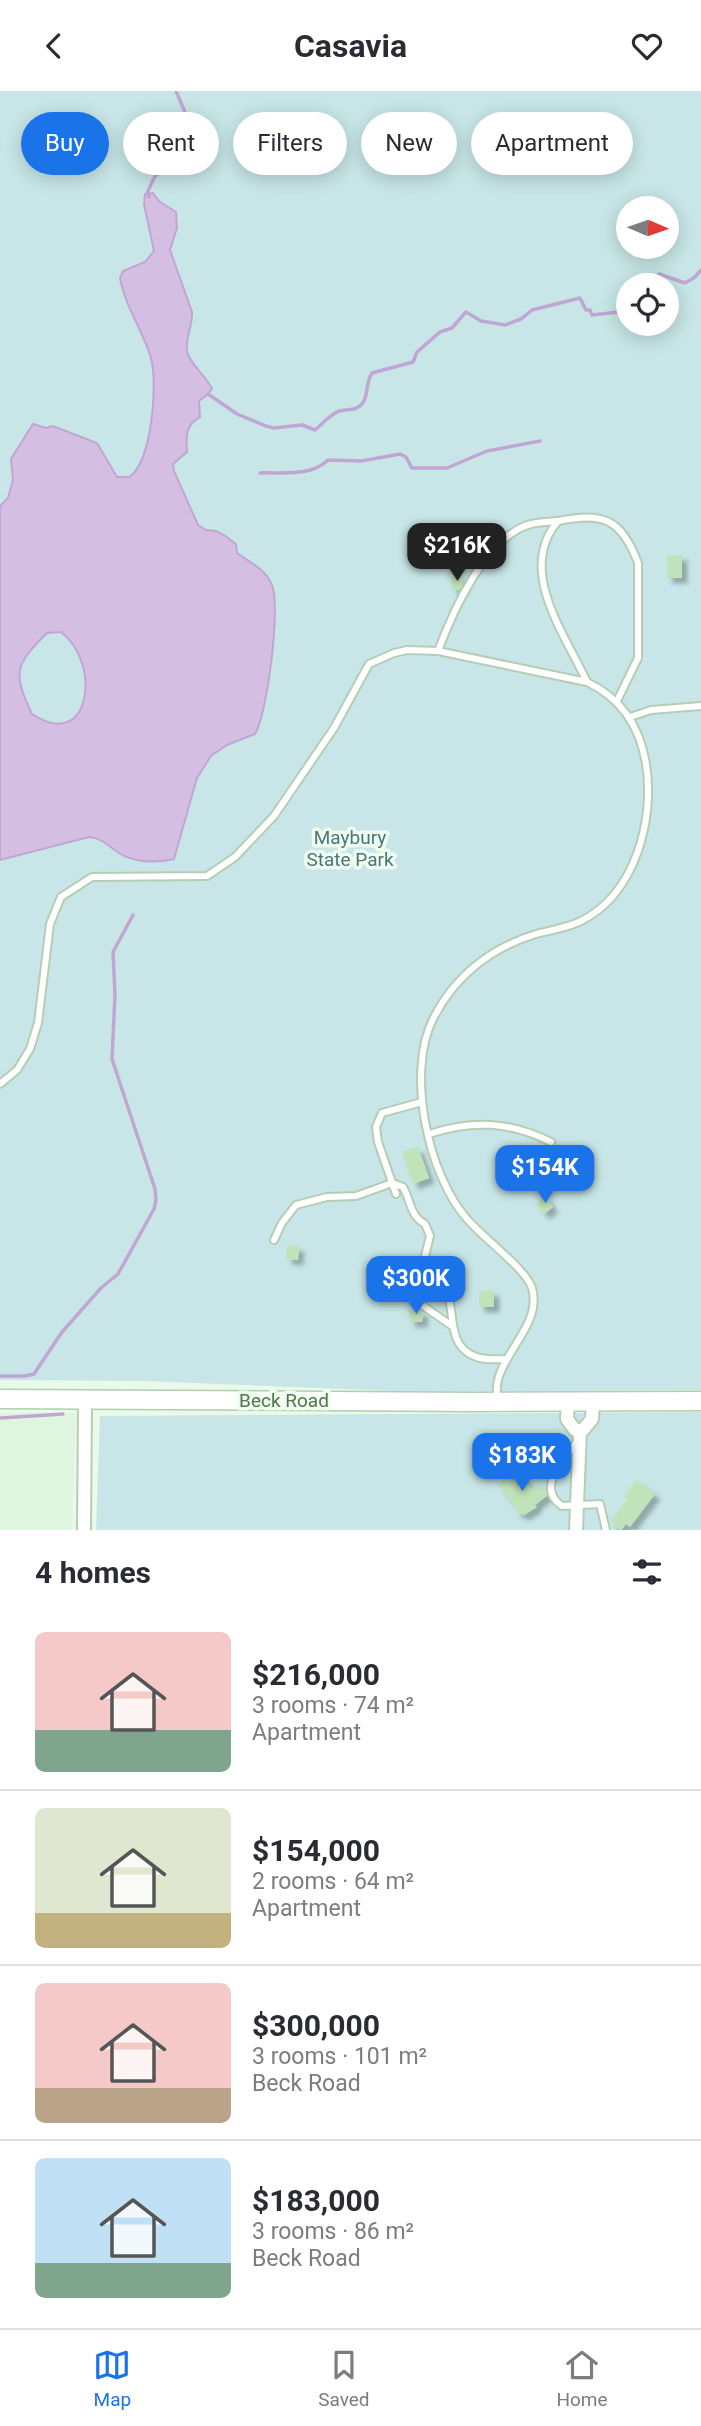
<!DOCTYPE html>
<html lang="en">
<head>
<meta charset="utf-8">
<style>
	:root { --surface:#fff; --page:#f2f2f3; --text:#2b2b33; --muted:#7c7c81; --line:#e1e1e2; --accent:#1a73e8 }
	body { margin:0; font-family:Roboto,sans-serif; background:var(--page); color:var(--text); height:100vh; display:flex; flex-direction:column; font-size:26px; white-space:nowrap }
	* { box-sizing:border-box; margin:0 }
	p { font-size:23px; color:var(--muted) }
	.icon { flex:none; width:38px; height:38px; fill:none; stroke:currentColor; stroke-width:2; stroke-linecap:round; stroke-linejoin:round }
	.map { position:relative; height:1439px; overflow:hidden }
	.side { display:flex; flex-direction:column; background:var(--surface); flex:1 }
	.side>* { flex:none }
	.banner { position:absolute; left:21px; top:21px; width:660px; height:63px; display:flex; gap:14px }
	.needle { width:46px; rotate:92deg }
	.tools { position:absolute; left:616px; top:105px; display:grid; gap:14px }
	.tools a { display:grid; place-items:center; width:63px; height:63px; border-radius:50%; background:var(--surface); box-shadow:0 4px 18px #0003; font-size:35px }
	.price { position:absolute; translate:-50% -60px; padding:0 16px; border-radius:14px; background:var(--accent); color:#fff; font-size:23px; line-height:46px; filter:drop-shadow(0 2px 4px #0008) }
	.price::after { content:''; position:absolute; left:50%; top:42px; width:21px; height:16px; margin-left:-10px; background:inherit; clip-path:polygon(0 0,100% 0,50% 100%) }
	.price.on { background:#222; color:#fff }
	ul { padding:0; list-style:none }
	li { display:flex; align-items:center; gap:21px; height:175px; padding:0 35px }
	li+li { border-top:2px solid var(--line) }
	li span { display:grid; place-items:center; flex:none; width:196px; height:140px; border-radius:10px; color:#555 }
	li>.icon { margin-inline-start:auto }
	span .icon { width:84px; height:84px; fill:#fffc; stroke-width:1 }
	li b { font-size:30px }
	h2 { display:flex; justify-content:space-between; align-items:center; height:84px; padding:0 35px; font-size:30px }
	.chip { padding:0 24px; border-radius:32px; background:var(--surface); box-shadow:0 4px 18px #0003; font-size:24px; line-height:63px }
	.chip.on { background:var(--accent); color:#fff }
	header { display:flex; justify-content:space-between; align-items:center; height:91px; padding:0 35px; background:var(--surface); font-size:32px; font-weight:700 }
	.menu { display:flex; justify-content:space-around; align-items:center; height:98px; border-top:2px solid var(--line); background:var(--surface); font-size:19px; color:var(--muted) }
	.menu a { display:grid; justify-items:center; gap:4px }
	.menu .on { color:var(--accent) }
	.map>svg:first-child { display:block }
</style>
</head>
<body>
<header><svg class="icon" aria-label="back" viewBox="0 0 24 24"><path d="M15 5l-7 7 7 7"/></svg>Casavia<svg class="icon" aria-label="heart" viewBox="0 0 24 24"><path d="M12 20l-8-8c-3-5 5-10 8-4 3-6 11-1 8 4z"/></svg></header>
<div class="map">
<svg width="701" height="1439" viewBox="0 0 701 1439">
	<defs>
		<filter id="shadow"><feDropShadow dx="5.5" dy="5.5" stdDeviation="2" flood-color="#0004"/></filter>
	</defs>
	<rect width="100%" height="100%" fill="#e9faea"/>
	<path fill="#def6de" d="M0 1322H76L72 1439H0Z"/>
	<g fill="#c8e6e7" fill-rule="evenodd">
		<path d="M0 0H701V1299L419 1301 145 1290 0 1289ZM628 117H667V156H628ZM628 194H667V233H628Z"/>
		<path d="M701 1321V1439H96L100 1325Z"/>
	</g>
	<path fill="#d4bfe2" stroke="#c1a6d3" stroke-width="2" fill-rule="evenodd" d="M153 102 160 111 176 121 177 137 170 159 192 221C193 234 185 247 187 260 189 273 206 284 212 298L207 304 199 310 200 326C185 334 186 346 187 361L173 373 174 380 198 434 206 439 216 440 224 444 236 453 237 462C250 471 266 479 272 494 281 516 267 624 255 643L227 654 211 665 197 687 174 768C157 772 134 772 119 762 108 755 102 747 89 746L0 769V415L8 407 13 389 11 368 33 333 46 337 53 335 97 352 117 386H129C152 372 158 292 151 267 143 240 125 215 120 187L123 180 145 171 154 160 144 113 145 103ZM61 541C102 572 91 662 32 623 12 581 15 574 47 542Z"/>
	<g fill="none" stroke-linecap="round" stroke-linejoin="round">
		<g stroke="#c1a6d3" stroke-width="3.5">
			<path d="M149 106 148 100 155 85 186 64 189 55 190 33 176 0"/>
			<path d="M651 194 659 183 685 192 695 186 701 179"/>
			<path d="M208 303 237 323 266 335 274 337 302 334 315 339C323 332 328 326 337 321 346 317 355 321 362 313 369 305 365 292 372 282L413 271 417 261 440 241 452 237 466 221 481 230 505 234 521 228 532 219 580 207 586 219H590L592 224 628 220"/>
			<path d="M260 382C282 381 311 386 328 369L361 370 400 363 406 366 412 377H447L487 360 540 350"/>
			<path d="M0 1285H25L34 1283 62 1241 101 1197 118 1183 154 1118 156 1109 155 1098 112 968 115 903 113 861 133 824"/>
			<path d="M0 1327 63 1323"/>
		</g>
	</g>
	<g fill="#c1e3ba" filter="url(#shadow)">
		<rect x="667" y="464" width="15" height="23"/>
		<path d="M451 486H462L463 498 452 499Z"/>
		<path d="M418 1056 429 1087 413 1093 402 1061Z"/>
		<path d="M545 1105 553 1116 544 1123 536 1113Z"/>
		<path d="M287 1154 299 1155 298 1169 286 1168Z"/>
		<path d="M489 1199 494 1201V1216H479V1201Z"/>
		<path d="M408 1219 423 1220 422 1231H410Z"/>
		<path d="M515 1378 532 1398 539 1393 549 1403 535 1414 537 1416 524 1424 515 1420 516 1416 498 1394Z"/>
		<path d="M636 1389 655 1403 630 1436 626 1433 621 1439 610 1431 627 1408 624 1405Z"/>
	</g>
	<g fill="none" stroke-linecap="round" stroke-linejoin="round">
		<g stroke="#b5ceb3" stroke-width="10">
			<g id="lane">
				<path d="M438 560C453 520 486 445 531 433 539 431 549 431 558 430"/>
				<path d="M587 591C565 543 516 479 558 430 603 421 621 427 638 472V567L617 610"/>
				<path d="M630 626 651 619 701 615"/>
				<path d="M0 993 17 979 30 958 38 932 50 833 61 806 92 786 207 785 235 766 274 725 334 637 369 573 394 562 407 559 438 560 587 591C621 607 640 636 646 673 655 729 635 803 581 830 567 837 551 839 536 843 490 857 454 886 433 928 406 982 428 1084 467 1128 482 1146 526 1178 532 1197 542 1231 505 1259 498 1289 496 1296 497 1304 497 1311"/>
				<path d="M429 1043C472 1029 509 1030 551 1051"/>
				<path d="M396 1103 378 1051 376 1036 382 1022 422 1011"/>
				<path d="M274 1149 282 1132 296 1114 327 1106 356 1105 392 1092 403 1096C411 1110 410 1125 425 1133L430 1145 423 1173"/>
				<path d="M452 1235 422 1214 418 1204 422 1195 435 1191C463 1200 439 1251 474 1265 484 1270 497 1268 507 1268"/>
				<path d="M577 1351C564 1368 535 1397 562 1415L600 1413 606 1439"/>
			</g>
		</g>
		<g stroke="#b5ceb3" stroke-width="16">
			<g id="street">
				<path d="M568 1311 567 1328 575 1339H583L592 1328 593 1311"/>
				<path d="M84 1439 85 1308"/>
				<path d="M576 1439 580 1339"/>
			</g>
		</g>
		<g stroke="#b1cead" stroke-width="21">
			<path id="secondary" d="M0 1308 475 1311 701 1310"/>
		</g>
		<use href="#lane" stroke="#fff" stroke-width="6"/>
		<use href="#street" stroke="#fff" stroke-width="12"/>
		<use href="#secondary" stroke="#fff" stroke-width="18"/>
	</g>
	<g text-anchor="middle" stroke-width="7" stroke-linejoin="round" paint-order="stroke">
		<g font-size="19" fill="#4b767c" stroke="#effdef">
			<text x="350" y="753">Maybury<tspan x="350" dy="22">State Park</tspan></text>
		</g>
		<g font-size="19" fill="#56724f" stroke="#effdef">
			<text x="284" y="1316">Beck Road</text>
		</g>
	</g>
</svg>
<div class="tools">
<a><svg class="needle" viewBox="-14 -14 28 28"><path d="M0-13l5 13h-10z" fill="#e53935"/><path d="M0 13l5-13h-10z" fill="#7c7c81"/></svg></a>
<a><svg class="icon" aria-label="locate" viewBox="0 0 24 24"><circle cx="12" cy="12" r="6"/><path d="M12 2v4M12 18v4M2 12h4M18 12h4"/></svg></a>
</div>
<b class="price on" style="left:457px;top:492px">$216K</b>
<b class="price" style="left:545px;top:1114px">$154K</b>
<b class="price" style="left:416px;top:1225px">$300K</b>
<b class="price" style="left:522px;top:1402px">$183K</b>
<div class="banner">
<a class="chip on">Buy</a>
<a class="chip">Rent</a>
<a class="chip">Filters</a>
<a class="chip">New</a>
<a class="chip">Apartment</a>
</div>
</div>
<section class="side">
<h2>4 homes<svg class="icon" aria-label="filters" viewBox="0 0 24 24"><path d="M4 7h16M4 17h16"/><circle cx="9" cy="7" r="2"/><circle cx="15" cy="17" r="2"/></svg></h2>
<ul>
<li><span style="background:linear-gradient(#f6c9c9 70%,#7fa58c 0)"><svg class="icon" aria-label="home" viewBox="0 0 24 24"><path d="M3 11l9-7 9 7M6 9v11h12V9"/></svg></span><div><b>$216,000</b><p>3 rooms · 74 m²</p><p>Apartment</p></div></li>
<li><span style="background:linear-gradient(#dfe7d0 75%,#c2b280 0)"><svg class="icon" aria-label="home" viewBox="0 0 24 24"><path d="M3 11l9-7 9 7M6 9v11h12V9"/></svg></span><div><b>$154,000</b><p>2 rooms · 64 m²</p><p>Apartment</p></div></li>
<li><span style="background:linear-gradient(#f6c9c9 75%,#b9a48a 0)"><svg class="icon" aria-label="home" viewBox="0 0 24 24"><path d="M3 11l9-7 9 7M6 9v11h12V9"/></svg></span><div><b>$300,000</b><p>3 rooms · 101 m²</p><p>Beck Road</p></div></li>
<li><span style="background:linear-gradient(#bfe0f5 75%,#7fa58c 0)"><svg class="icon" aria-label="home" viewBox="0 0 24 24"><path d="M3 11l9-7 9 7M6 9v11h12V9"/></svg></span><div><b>$183,000</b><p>3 rooms · 86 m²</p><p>Beck Road</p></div></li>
</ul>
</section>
<nav class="menu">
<a class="on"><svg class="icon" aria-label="map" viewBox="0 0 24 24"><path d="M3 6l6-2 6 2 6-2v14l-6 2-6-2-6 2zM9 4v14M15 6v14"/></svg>Map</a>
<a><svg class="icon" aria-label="saved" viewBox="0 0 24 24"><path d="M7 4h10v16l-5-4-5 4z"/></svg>Saved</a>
<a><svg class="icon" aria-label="home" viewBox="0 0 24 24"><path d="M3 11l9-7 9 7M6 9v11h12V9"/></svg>Home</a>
</nav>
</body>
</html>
